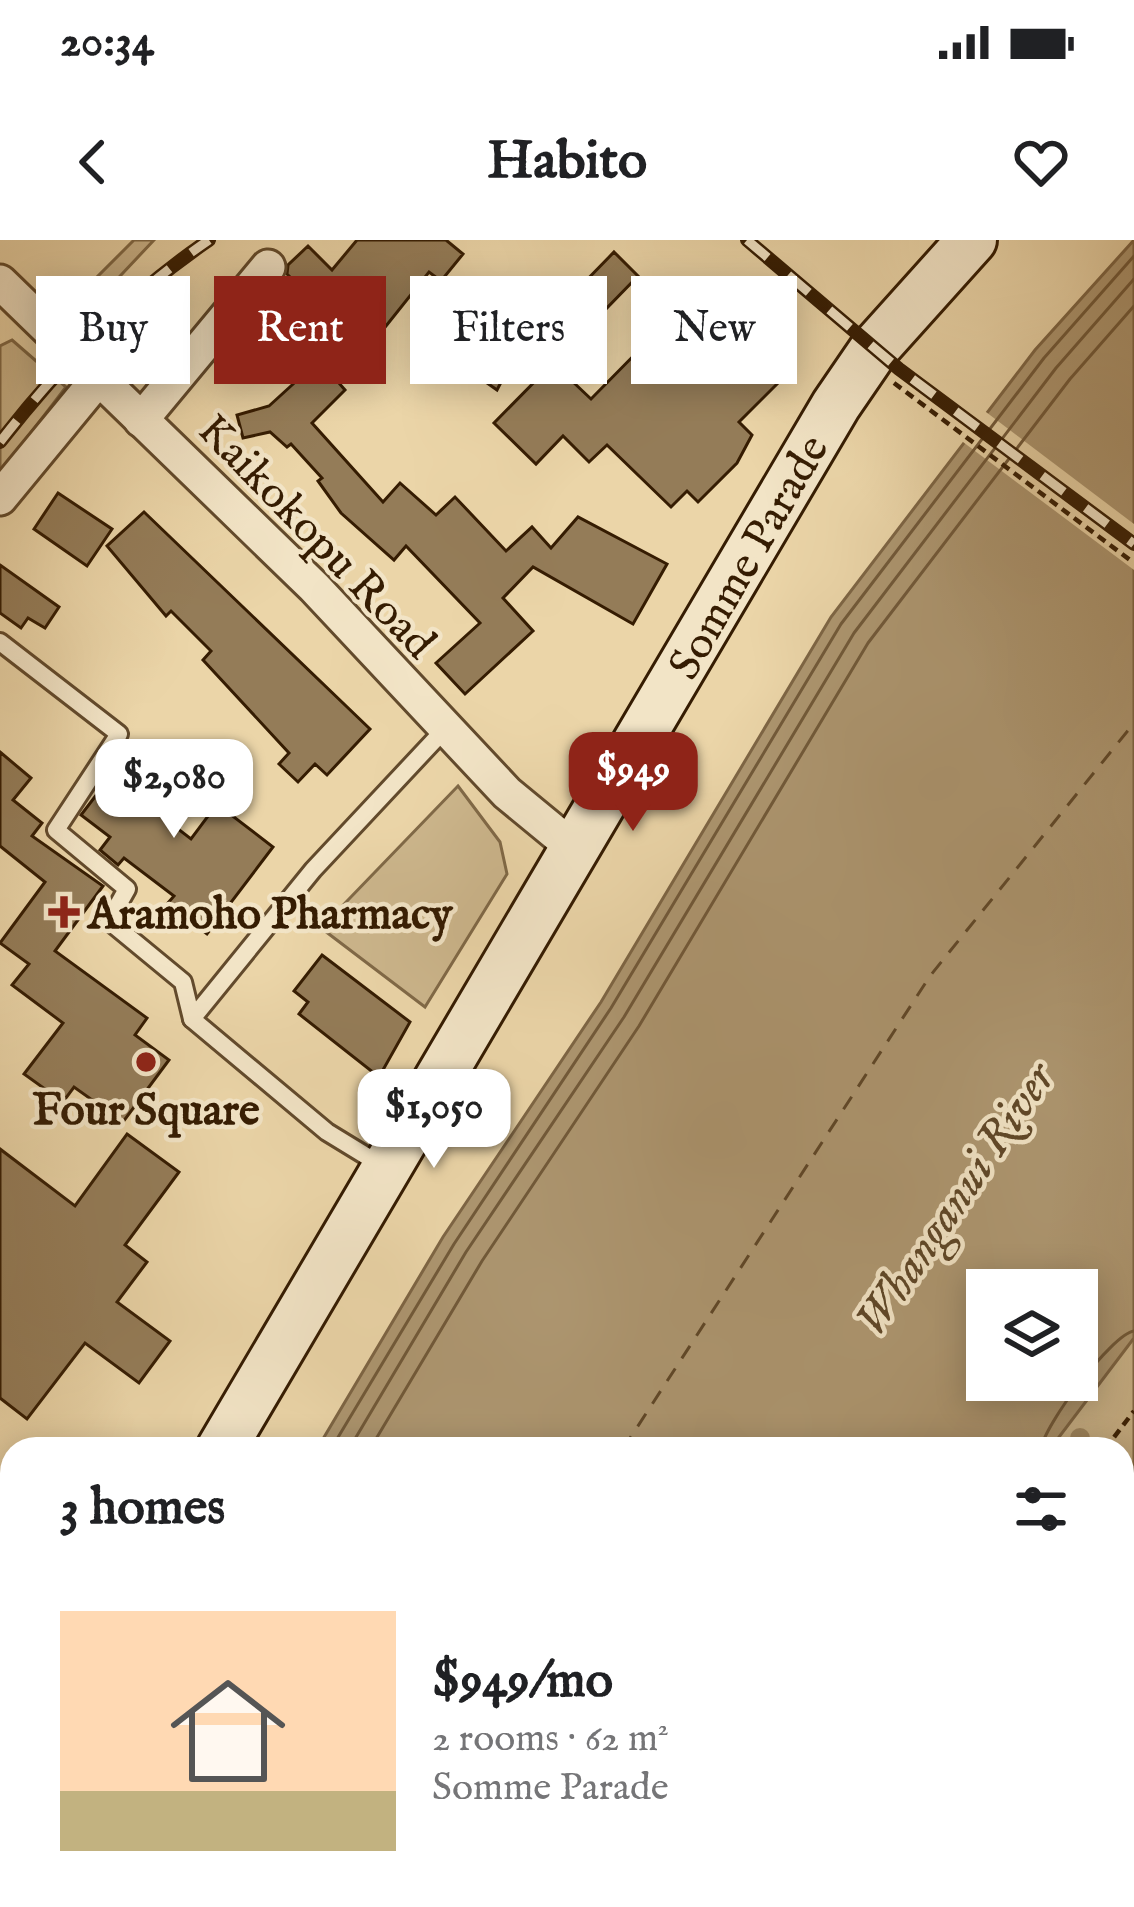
<!DOCTYPE html>
<html lang="en">
<head>
<meta charset="utf-8">
<style>
	:root { --surface:#fff; --page:#f6f6f6; --text:#202124; --muted:#757577; --line:#e0e0e0; --accent:#8f2418 }
	body { margin:0; font-family:"IM FELL English",serif; background:var(--page); color:var(--text); height:100vh; display:flex; flex-direction:column; font-size:45px; white-space:nowrap }
	* { box-sizing:border-box; margin:0 }
	p { font-size:39px; color:var(--muted) }
	.icon { flex:none; width:66px; height:66px; fill:none; stroke:currentColor; stroke-width:2; stroke-linecap:round; stroke-linejoin:round }
	.map { position:relative; flex:1; overflow:hidden }
	.sheet { position:absolute; left:0px; top:1197px; width:1134px; height:471px; display:flex; flex-direction:column; background:var(--surface); border-radius:36px 36px 0 0; box-shadow:0 6px 30px #0003 }
	.sheet>* { flex:none }
	.hud { position:absolute; left:36px; top:36px; width:1062px; height:108px; display:flex; gap:24px }
	.buttons { position:absolute; left:966px; top:1029px; display:grid; gap:24px }
	.buttons a { display:grid; place-items:center; width:132px; height:132px; border-radius:0px; background:var(--surface); box-shadow:0 6px 30px #0003; font-size:60px }
	.price { position:absolute; translate:-50% -102px; padding:0 27px; border-radius:24px; background:#fff; color:#222; font-size:39px; line-height:78px; filter:drop-shadow(0 3px 6px #0008) }
	.price::after { content:''; position:absolute; left:50%; top:72px; width:36px; height:27px; margin-left:-18px; background:inherit; clip-path:polygon(0 0,100% 0,50% 100%) }
	.price.selected { background:var(--accent); color:#fff }
	ul { padding:0; list-style:none }
	li { display:flex; align-items:center; gap:36px; height:300px; padding:0 60px }
	li+li { border-top:3px solid var(--line) }
	li span { display:grid; place-items:center; flex:none; width:336px; height:240px; border-radius:0px; color:#555 }
	li>.icon { margin-inline-start:auto }
	span .icon { width:144px; height:144px; fill:#fffc; stroke-width:1 }
	li b { font-size:51px }
	h2 { display:flex; justify-content:space-between; align-items:center; height:144px; padding:0 60px; font-size:51px }
	.pill { padding:0 42px; border-radius:0px; background:var(--surface); box-shadow:0 6px 30px #0003; font-size:42px; line-height:108px }
	.pill.selected { background:var(--accent); color:#fff }
	.status { display:flex; justify-content:space-between; align-items:center; height:84px; padding:0 60px; background:var(--surface); direction:ltr }
	.status svg { height:33px; fill:currentColor }
	header { display:flex; justify-content:space-between; align-items:center; height:156px; padding:0 60px; background:var(--surface); font-size:54px; font-weight:700 }
	.map>svg:first-child { display:block }
</style>
</head>
<body>
<div class="status"><b>20:34</b><svg viewBox="0 0 49 12"><path d="M0 12V9h3v3zM5 12V6h3v6zM10 12V3h3v9zM15 12V0h3v12zM26 1h20v11H26zM47 4h2v5h-2z"/></svg></div>
<header><svg class="icon" aria-label="back" viewBox="0 0 24 24"><path d="M15 5l-7 7 7 7"/></svg>Habito<svg class="icon" aria-label="heart" viewBox="0 0 24 24"><path d="M12 20l-8-8c-3-5 5-10 8-4 3-6 11-1 8 4z"/></svg></header>
<div class="map">
<svg width="1134" height="1667" viewBox="0 0 1134 1667">
	<rect width="100%" height="100%" fill="#ebd5a8"/>
	<filter id="stains"><feTurbulence type="fractalNoise" baseFrequency=".00167" numOctaves="4"/><feColorMatrix values="0 0 0 0 .2 0 0 0 0 .09 0 0 0 0 .02 0 0 0 .5 -.17"/></filter>
	<radialGradient id="worn" r=".72"><stop offset=".6" stop-color="#630" stop-opacity="0"/><stop offset="1" stop-color="#630" stop-opacity=".3"/></radialGradient>
	<g fill="#ccb68c" stroke="#806947" stroke-width="3">
		<path d="M134 0H154L74 85 69 65Z"/>
		<path d="M12 100 66 147 0 233V106Z"/>
		<path d="M458 546 500 602 507 634 425 767 321 688Z"/>
		<path d="M1134 1065V1332L1122 1354V1209H1033Z"/>
		<path d="M775 1656H972L966 1667H769Z"/>
	</g>
	<g fill="#ad9670" stroke="#7d6544" stroke-width="3" fill-rule="evenodd">
		<path d="M1134 0V1098L1050 1209H317L443 997 601 762 831 377 1035 110ZM987 1050H1077V1140H987Z"/>
		<path d="M95 1656H776L769 1667H86Z"/>
	</g>
	<path fill="#ebd5a8" d="M982 169 1134 284V330L959 199Z"/>
	<g fill="none" stroke-linecap="round" stroke-linejoin="round">
		<g stroke="#715939" stroke-width="3">
			<path d="M331 1209 454 1004 611 768 841 384 1044 118 1134 16"/>
			<path d="M349 1209 466 1012 624 777 854 393 1056 128 1134 39"/>
			<path d="M370 1209 482 1021 639 786 868 403 1070 139 1134 66"/>
			<path d="M1041 1209C1044 1185 1112 1094 1134 1091"/>
		</g>
		<g stroke="#5f4728" stroke-width="3" stroke-dasharray="15 12" stroke-linecap="butt">
			<path d="M623 1209 930 736 1134 483"/>
			<path d="M356 1667 362 1656"/>
		</g>
	</g>
	<g fill="#947c58" stroke="#351c02" stroke-width="3">
		<path d="M357 0H446L463 14 441 41 429 32 374 101 378 106 338 142 345 150 312 183 383 262 400 243 436 275 455 257 506 311 532 287 551 308 578 277 667 324 633 384 533 327 503 358 533 391 465 454 436 423 480 383 406 306 394 320 341 273 318 241 322 238 291 204 287 207 270 192 243 198 237 175 269 166 326 114 305 91 325 72 287 34 288 25 308 6 332 30Z"/>
		<path d="M614 12 638 36 601 74 577 50Z"/>
		<path d="M469 82 496 100 503 87 524 98 497 150 442 111Z"/>
		<path d="M738 92 783 138 739 182 752 195 737 223 698 262 687 251 671 267 607 205 589 222 563 196 536 224 494 183 553 123 591 159 652 97 693 136Z"/>
		<path d="M58 253 112 289 87 326 34 289Z"/>
		<path d="M144 272 370 489 327 535 315 524 298 542 279 524 289 513 203 420 211 411 171 371 166 376 107 306Z"/>
		<path d="M0 325 59 367 45 388 28 378 21 388 0 373Z"/>
		<path d="M136 503 182 538 156 572 191 599 217 564 273 607 207 694 167 664 174 656 124 618 118 625 100 610 110 597 81 575Z"/>
		<path d="M0 512 31 538 13 560 42 583 32 596 103 646 55 711 147 778 135 795 169 820 123 882 74 847 63 862 24 834 63 783 12 745 29 724 0 703 45 642 0 606Z"/>
		<path d="M322 715 410 782 379 837 299 774 308 762 294 751Z"/>
		<path d="M127 894 179 932 125 1005 147 1022 117 1062 170 1101 139 1143 85 1103 27 1179 0 1158V909L75 966Z"/>
	</g>
	<g fill="none" stroke-linecap="round" stroke-linejoin="round">
		<g stroke="#624a2c" stroke-width="22">
			<g id="service">
				<path d="M0 402 119 494 56 590 127 649 109 681 183 742 192 779 327 892 381 925"/>
				<path d="M192 779 313 630 444 490"/>
			</g>
		</g>
		<g stroke="#624a2c" stroke-width="39">
			<g id="minor">
				<path d="M0 42 314 347 507 553 575 609"/>
				<path d="M141 180 268 27"/>
				<path d="M0 258 98 139"/>
				<path d="M1122 1454 1134 1468"/>
			</g>
		</g>
		<g stroke="#351c02" stroke-width="54">
			<g id="secondary">
				<path d="M221 1209 836 165 875 108 972 0"/>
				<path d="M0 1594 12 1573"/>
			</g>
		</g>
		<g stroke="#351c02" stroke-width="57">
			<g id="primary">
				<path d="M1122 1411 1134 1389"/>
				<path d="M984 1667 989 1656"/>
			</g>
		</g>
		<g stroke="#351c02" stroke-width="4.5" stroke-dasharray="9 6" stroke-linecap="butt">
			<path d="M894 143 1134 323"/>
			<path d="M1105 1209 1134 1171"/>
			<path d="M0 1654 12 1635"/>
			<path d="M847 1667 853 1656"/>
		</g>
		<use href="#service" stroke="#f2e4c6" stroke-width="16"/>
		<use href="#minor" stroke="#f2e4c6" stroke-width="33"/>
		<use href="#secondary" stroke="#f2e4c6" stroke-width="48"/>
		<use href="#primary" stroke="#ebd5a8" stroke-width="51"/>
		<g stroke="#351c02" stroke-width="14">
			<g id="rail">
				<path d="M747 0 899 129 1134 304"/>
				<path d="M0 202C61 124 127 56 209 0"/>
			</g>
		</g>
		<use href="#rail" stroke="#f2e4c6" stroke-width="9" stroke-dasharray="27" stroke-linecap="butt"/>
	</g>
	<circle fill="#a08963" cx="1080" cy="1198" r="10"/>
	<g fill="#8f2418" stroke="#f2e4c6" stroke-width="4.5">
		<path d="M58 654h12v12h12v12h-12v12h-12v-12h-12v-12h12z"/>
		<circle cx="146" cy="822" r="12"/>
	</g>
	<g text-anchor="middle" stroke-width="9" stroke-linejoin="round" paint-order="stroke">
		<g font-size="45" fill="#351c02" stroke="#f2e4c6">
			<text transform="translate(318 295) rotate(46)" y="16">Kaikokopu Road</text>
			<text transform="translate(747 316) rotate(-60)" y="16">Somme Parade</text>
		</g>
		<g font-size="45" font-weight="bold" fill="#351c02" stroke="#f2e4c6" text-anchor="start">
			<text x="88" y="688">Aramoho Pharmacy</text>
			<text x="146" y="884" text-anchor="middle">Four Square</text>
		</g>
		<g font-size="48" font-style="italic" fill="#5f4728" stroke="#f2e4c6">
			<text transform="translate(953 958) rotate(-56)" y="17">Whanganui River</text>
		</g>
	</g>
	<rect width="100%" height="100%" filter="url(#stains)"/>
	<rect width="100%" height="100%" fill="url(#worn)"/>
</svg>
<div class="buttons">
<a><svg class="icon" aria-label="layers" viewBox="0 0 24 24"><path d="M12 4l9 5-9 5-9-5zM3 14l9 5 9-5"/></svg></a>
</div>
<b class="price selected" style="left:633px;top:594px">$949</b>
<b class="price" style="left:174px;top:601px">$2,080</b>
<b class="price" style="left:434px;top:931px">$1,050</b>
<div class="hud">
<a class="pill">Buy</a>
<a class="pill selected">Rent</a>
<a class="pill">Filters</a>
<a class="pill">New</a>
</div>
<section class="sheet">
<h2>3 homes<svg class="icon" aria-label="filters" viewBox="0 0 24 24"><path d="M4 7h16M4 17h16"/><circle cx="9" cy="7" r="2"/><circle cx="15" cy="17" r="2"/></svg></h2>
<ul>
<li><span style="background:linear-gradient(#ffd9b3 75%,#c2b280 0)"><svg class="icon" aria-label="home" viewBox="0 0 24 24"><path d="M3 11l9-7 9 7M6 9v11h12V9"/></svg></span><div><b>$949/mo</b><p>2 rooms · 62 m²</p><p>Somme Parade</p></div></li>
</ul>
</section>
</div>
</body>
</html>
